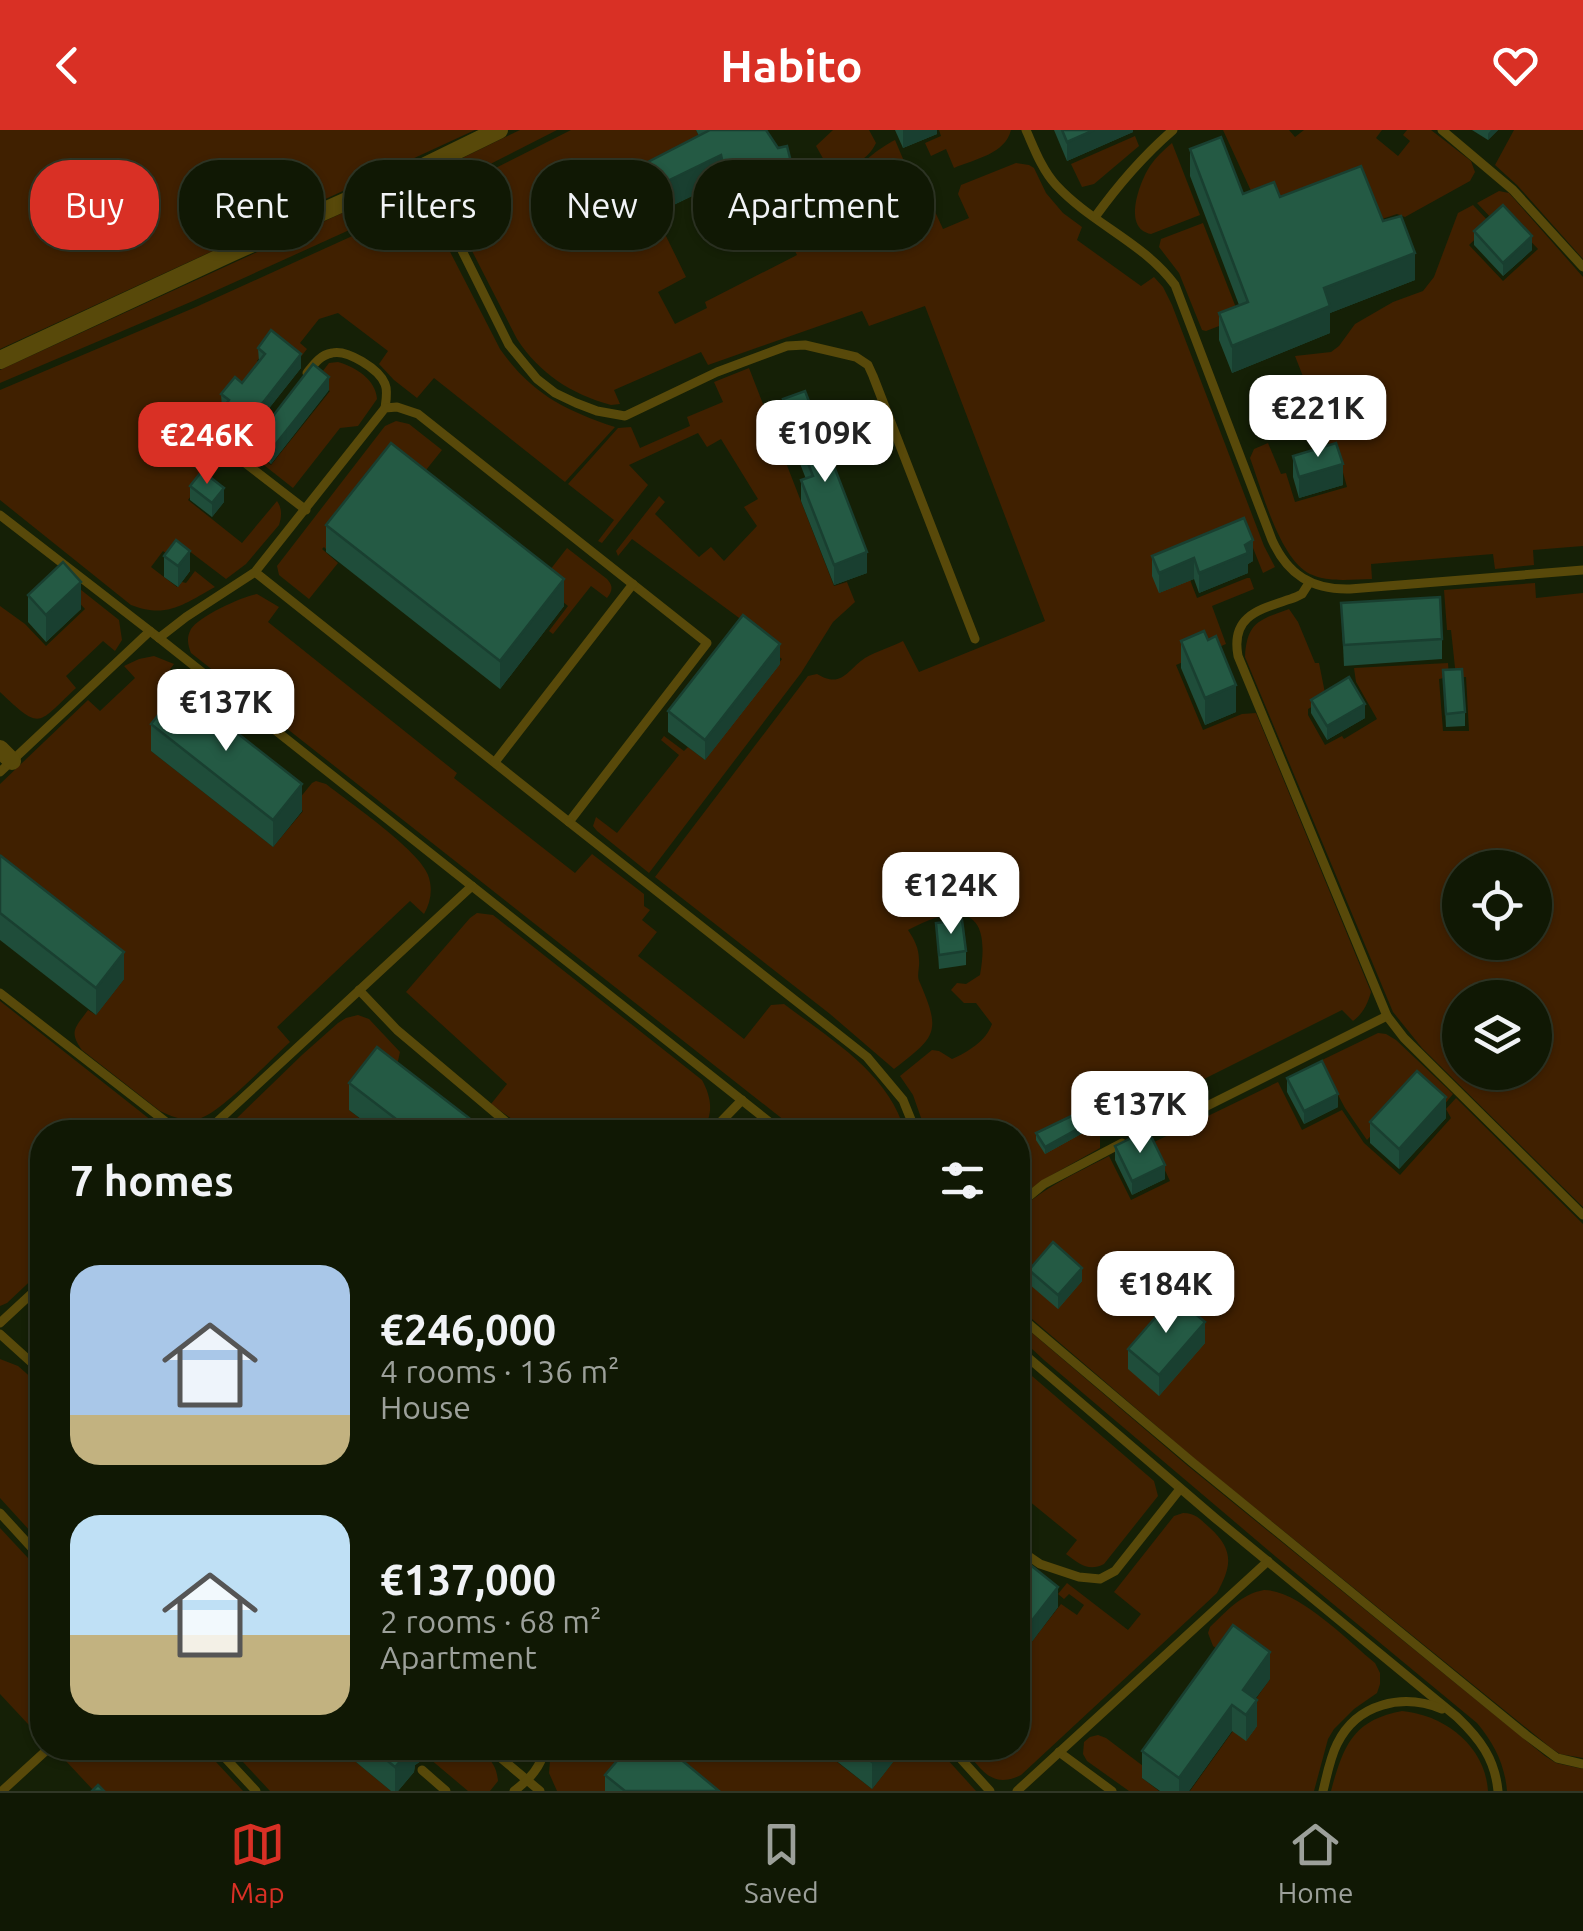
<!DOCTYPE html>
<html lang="en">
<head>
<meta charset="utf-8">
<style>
	:root { --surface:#101804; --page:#19210e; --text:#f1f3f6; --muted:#9ca09a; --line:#303726; --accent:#d93025 }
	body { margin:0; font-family:Ubuntu,sans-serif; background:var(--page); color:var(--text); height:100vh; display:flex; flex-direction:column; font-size:38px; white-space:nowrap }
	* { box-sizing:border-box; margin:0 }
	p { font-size:32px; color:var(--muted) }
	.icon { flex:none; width:55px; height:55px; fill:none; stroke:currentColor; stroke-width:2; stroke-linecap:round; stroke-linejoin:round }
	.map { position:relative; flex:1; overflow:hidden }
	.panel { position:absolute; left:30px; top:990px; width:1000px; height:640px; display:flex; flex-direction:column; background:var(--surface); border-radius:40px; box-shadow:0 2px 8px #0004,0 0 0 2px var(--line) }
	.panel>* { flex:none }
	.guide { position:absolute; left:30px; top:30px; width:1000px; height:90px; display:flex; gap:20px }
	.tools { position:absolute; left:1442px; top:720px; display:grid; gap:20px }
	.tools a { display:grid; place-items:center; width:110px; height:110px; border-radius:50%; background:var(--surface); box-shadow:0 2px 8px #0004,0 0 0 2px var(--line); font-size:50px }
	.price { position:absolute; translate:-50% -85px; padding:0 22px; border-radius:20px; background:#fff; color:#222; font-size:32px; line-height:65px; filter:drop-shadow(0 2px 5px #0008) }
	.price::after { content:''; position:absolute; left:50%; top:60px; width:30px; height:22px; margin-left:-15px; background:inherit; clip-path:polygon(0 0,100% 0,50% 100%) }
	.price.current { background:var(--accent); color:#fff }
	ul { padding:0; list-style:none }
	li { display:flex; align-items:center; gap:30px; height:250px; padding:0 40px }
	li span { display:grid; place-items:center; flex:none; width:280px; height:200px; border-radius:30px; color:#555 }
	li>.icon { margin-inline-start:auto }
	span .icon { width:120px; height:120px; fill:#fffc; stroke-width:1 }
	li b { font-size:42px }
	h2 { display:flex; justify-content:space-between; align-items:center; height:120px; padding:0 40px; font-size:42px }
	.chip { padding:0 35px; border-radius:40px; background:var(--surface); box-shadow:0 2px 8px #0004,0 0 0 2px var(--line); font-size:35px; line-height:90px }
	.chip.current { background:var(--accent); color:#fff }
	header { display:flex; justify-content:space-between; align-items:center; height:130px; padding:0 40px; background:var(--accent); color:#fff; font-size:45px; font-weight:600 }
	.dock { display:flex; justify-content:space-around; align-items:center; height:140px; border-top:2px solid var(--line); background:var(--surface); font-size:28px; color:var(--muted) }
	.dock a { display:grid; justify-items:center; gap:5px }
	.dock .current { color:var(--accent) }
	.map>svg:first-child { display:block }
</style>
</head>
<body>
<header><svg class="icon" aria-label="back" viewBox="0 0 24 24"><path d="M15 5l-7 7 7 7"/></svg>Habito<svg class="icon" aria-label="heart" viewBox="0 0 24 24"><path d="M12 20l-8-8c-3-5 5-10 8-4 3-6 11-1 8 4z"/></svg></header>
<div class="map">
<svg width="1583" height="1661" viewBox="0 0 1583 1661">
	<rect width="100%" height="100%" fill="#152006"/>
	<g fill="#402000" fill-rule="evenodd">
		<path d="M0 0H475L0 219Z"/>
		<path d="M520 0H557L441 59 438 53 446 36Z"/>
		<path d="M571 0H696L710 28 644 61 686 147 658 162 675 194 707 178 705 172 797 125 786 103 803 97 807 98 811 116 896 110 893 92 932 75 943 99 969 88 958 64 961 55 1016 33 1029 35 1034 38 1046 63 1063 83 1082 97 1077 110 1141 156 1154 147 1163 157 1172 175 1264 416 1275 437 1263 443 1247 403 1182 429 1197 468 1247 448H1250L1254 459 1212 476 1226 514 1176 535 1203 600 1242 584 1256 583 1371 862C1368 873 1363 884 1353 891L1342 880 1100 1001V1018L1041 1051 1018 1069V1002H926L913 965 900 946 932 920 939 921 952 929C968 922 986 911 992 894L976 873H964L951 860 957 853 966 854 980 845C992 778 961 772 908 800 914 809 919 818 919 830 920 838 916 846 920 853 942 903 935 907 894 939L830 884 655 747 808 546 817 544C842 559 847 540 865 528 877 521 891 517 903 511L919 542 1045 491 925 176 869 196 862 181 708 235 701 222 614 260 620 274 611 275C571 264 540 244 517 209L445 68 452 60Z"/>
		<path d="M833 0H869L876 13C867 32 854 30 843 50L829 39 816 16Z"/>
		<path d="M939 0H1011C1005 24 975 29 954 38L946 19 931 26 925 13 941 6Z"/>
		<path d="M1223 0H1289L1295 7 1304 0H1382L1376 8 1398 26 1410 11 1403 5 1407 0H1431L1471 31 1475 42 1470 51 1405 87 1397 84 1382 89 1292 79 1252 63Z"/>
		<path d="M1514 0H1583V129L1517 55 1495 35Z"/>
		<path d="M1135 6 1139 16 1094 54 1082 57 1071 34Z"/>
		<path d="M895 10 906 36 870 52H847C856 36 879 18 895 10Z"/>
		<path d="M1172 13 1200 85 1151 104C1122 99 1139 53 1150 36 1156 27 1164 20 1172 13Z"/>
		<path d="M399 57 414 59 422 67 193 171 0 253V240Z"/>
		<path d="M1499 61 1509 63 1583 147V416L1533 420 1534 435 1495 439 1493 424 1371 434 1372 449C1352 449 1329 453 1310 444 1279 428 1262 360 1250 328L1254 319 1268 313 1281 344 1286 343 1295 372 1347 357 1339 328H1335L1295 226 1331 222 1339 216 1355 194 1393 172 1423 161 1434 147 1458 83 1473 75 1491 94 1469 115 1503 151 1538 119 1504 83 1494 91 1477 73Z"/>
		<path d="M425 73 500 219C531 263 564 280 615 297L565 352 434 248 417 268 394 250 379 234 388 221 338 183 319 189 300 213 307 219 296 233 270 214 257 231 265 237 234 260 221 277 228 283 214 310 193 336 206 347 188 370 242 413 277 371C282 378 282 386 279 395L246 434 226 449 176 411 168 421 174 426 173 428 163 421 151 437 177 457 182 452 186 453 195 441 215 457C184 474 167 489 131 475L0 370V260L196 177Z"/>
		<path d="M1203 93 1240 188 1206 201 1202 200 1179 143 1159 117 1161 109Z"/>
		<path d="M338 232C356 237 376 250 377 269L358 296 340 298 293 358 255 328 257 325 271 335 330 261 316 250 329 233Z"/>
		<path d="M749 238 834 456 847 452 855 472 833 492 801 543 649 743 597 701 593 696 596 687 617 703 679 625 661 610 664 606 684 621 688 617 705 630 782 529 744 497 746 493 632 409 618 426 616 421 659 366 665 372 655 384 699 427 711 417 724 431 757 396 744 377 758 369 721 309 707 317 698 303 629 335 648 355 602 413 598 411 614 390 568 354 618 298 631 297 640 318 690 296 687 287 723 272 714 252Z"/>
		<path d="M396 291 409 294 442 320 418 350 327 420 324 417 322 419 338 433 309 469 279 445 277 436 385 296Z"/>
		<path d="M567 418 607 449C613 456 613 460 607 468L591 456 553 504 549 501 568 476 540 453Z"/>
		<path d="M71 452 119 490 122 510 115 521 103 511 66 546 76 558C37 594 42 602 0 562V476L25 494 46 516 85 479 66 458Z"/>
		<path d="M1535 453 1536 468 1583 463V1077L1422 918 1393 882 1245 527C1247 492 1259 490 1289 479L1298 492 1315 533H1319L1325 563 1319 573 1308 579V585L1325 615 1342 606 1344 609 1377 589 1356 552 1354 538 1448 533 1449 547 1439 549 1443 601H1469L1466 547H1456L1451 500H1447L1444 460ZM1460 738H1535V812H1460ZM1460 868H1535V942H1460Z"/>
		<path d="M257 464 279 477 268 492 457 643 454 648 575 743 592 724 644 764V776L650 780 642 790 657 802 638 826 744 909 771 875 784 874C830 909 889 943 905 1002H799L191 523C188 515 186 508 191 499 199 486 243 466 257 464Z"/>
		<path d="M154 526 174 534 163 549 198 577 180 584 151 621 273 717 303 681 295 674 312 653 316 651 326 654C350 673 419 720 428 745 433 758 431 772 424 784L410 771 277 897 290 912C271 929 220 984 198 989 185 992 173 987 160 981L82 920C68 901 76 897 88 880L96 885 124 849 2 752 0 753V654L88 570 100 581 135 548 124 536 139 529Z"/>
		<path d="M477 783 493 785 702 950C712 968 714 986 701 1002H530L491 974 507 954 406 862 470 788Z"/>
		<path d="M0 871 166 1002H42V1140L7 1173 0 1176Z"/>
		<path d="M358 885 369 889 400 922 398 931 385 949 377 944 349 980 377 1002H231L237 988 302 925 338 893 346 888Z"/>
		<path d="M1378 903 1386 904 1396 910 1453 964 1443 976 1417 955 1367 1010 1345 978 1320 931Z"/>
		<path d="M1278 952 1302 1000 1342 980 1364 1013 1400 1045 1451 988 1446 979 1456 968 1583 1094V1628L1560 1624 1551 1618 1195 1329 1018 1177V1082C1044 1057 1077 1043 1109 1026L1131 1070 1170 1051 1152 1013Z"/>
		<path d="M1018 1191 1188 1336 1545 1626 1556 1633 1583 1639V1661H1507C1505 1635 1494 1613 1477 1593L1275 1426 1044 1230 1018 1206Z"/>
		<path d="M0 1229 18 1236 42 1257V1414L0 1368Z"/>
		<path d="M1018 1234 1154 1351 1158 1366 1104 1434C1089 1442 1079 1434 1066 1424L1077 1410 1018 1362Z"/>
		<path d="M1183 1383C1196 1383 1201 1390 1210 1398 1234 1420 1232 1436 1217 1463L1021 1645C991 1660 981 1638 963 1618H1018V1504L1030 1514 1061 1474 1077 1485 1084 1475 1069 1464 1064 1469 1058 1464 1067 1453 1128 1500 1141 1484 1114 1462 1174 1386Z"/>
		<path d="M0 1398 42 1443V1609L0 1564Z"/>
		<path d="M1264 1460C1299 1460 1348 1511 1375 1533L1380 1543V1554L1377 1563 1354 1579 1334 1599 1328 1609 1314 1661H1190L1270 1549 1233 1521 1228 1527 1213 1516 1208 1503 1210 1497C1227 1481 1241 1464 1264 1460Z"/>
		<path d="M1402 1581C1445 1585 1485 1616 1488 1661H1331C1343 1616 1353 1590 1402 1581Z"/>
		<path d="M1098 1605 1106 1608 1147 1639 1142 1648 1159 1661H1129L1087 1631 1083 1624 1084 1612 1090 1607Z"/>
		<path d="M62 1618H203L243 1661H94L65 1630Z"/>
		<path d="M230 1618H339L391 1661H270Z"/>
		<path d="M417 1618C447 1618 495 1609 498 1651L490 1661H468Z"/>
		<path d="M551 1618H819L872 1659 900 1623 894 1618H937L976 1661H557L549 1643Z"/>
	</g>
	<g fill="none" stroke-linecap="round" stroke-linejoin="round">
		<g stroke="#58490a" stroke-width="9">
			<path d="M1026 0C1034 18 1042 40 1056 55 1092 94 1143 112 1175 155L1272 410C1288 445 1312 460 1350 459L1583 440"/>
			<path d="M1442 0 1513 60 1583 137"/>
			<path d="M421 38 509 215 537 249 555 263 576 273 597 281 625 286 717 242 787 216 805 215 856 227 868 235 873 246 975 509"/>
			<path d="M1095 87C1118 55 1143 26 1173 0"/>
			<path d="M307 243C314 234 320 225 332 223 347 219 379 239 385 254 388 261 386 271 385 278"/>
			<path d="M261 302 240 329 306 380"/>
			<path d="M0 385 159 508 782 1002"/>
			<path d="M1309 453 1302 464 1296 467C1263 479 1230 483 1238 526L1387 886 1404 908 1583 1085"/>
			<path d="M159 508 186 487 255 442 385 278 397 277 418 284 707 513 569 692 255 442"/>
			<path d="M495 632 633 454"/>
			<path d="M0 642 150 501"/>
			<path d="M569 692 867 927 903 970 916 1002"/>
			<path d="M359 860 397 900 518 1002"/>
			<path d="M0 863 179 1002"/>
			<path d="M206 1002 472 756"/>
			<path d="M711 1002 742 970"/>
			<path d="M1141 1004 1163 998 1387 886"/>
			<path d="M1018 1075 1044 1054 1122 1013"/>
			<path d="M1018 1185 1192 1332 1526 1605 1557 1628 1583 1634"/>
			<path d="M0 1193 42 1154"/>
			<path d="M0 1204 42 1242"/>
			<path d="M1018 1219 1215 1388 1457 1587C1480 1609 1495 1629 1498 1661"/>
			<path d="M0 1383 42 1429"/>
			<path d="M1018 1419 1040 1434 1079 1447 1100 1449 1115 1441 1180 1359"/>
			<path d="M216 1618 256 1661"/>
			<path d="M489 1618 540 1661"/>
			<path d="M951 1618 990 1661"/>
			<path d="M1059 1622 1112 1661"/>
			<path d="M422 1640 446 1661"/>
			<path d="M2 1661 49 1618"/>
			<path d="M514 1661C530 1649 541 1637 545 1618"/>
			<path d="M1017 1661 1268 1431"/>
			<path d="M1323 1661C1327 1645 1330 1628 1337 1614 1357 1573 1403 1563 1442 1579"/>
		</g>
		<g stroke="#58490a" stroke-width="18">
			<path d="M0 230 228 124 421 38 499 0"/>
			<path d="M0 619 12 631"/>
		</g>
	</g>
	<g fill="#1f4d3a">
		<path d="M696 0H766L793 67 757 75V84L730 90 721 52 655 84 644 61V34L699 6Z"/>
		<path d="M895 0H937V4L903 18Z"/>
		<path d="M1054 0H1133V2L1067 31Z"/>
		<path d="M1472 0H1498L1488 10Z"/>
		<path d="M1190 19 1243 64 1280 67 1383 91 1415 150 1330 183V203L1232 243 1219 210V183L1239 175 1190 46Z"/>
		<path d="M1474 101 1532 120 1503 146 1474 115Z"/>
		<path d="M258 218 301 238 243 311 238 307 208 346 224 372 212 387 190 370V356L201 342 194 337V323L221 290V281L222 278 221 264 242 253 259 232Z"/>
		<path d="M329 260 271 334 256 322V308Z"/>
		<path d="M783 269 867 443 834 455 801 371V350L806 349 783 290Z"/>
		<path d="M1293 326 1343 355 1299 368 1293 347Z"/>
		<path d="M326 395 564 476 500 559 326 422Z"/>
		<path d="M164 426 190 441 178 457 164 447Z"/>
		<path d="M1152 426 1253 431 1248 434V443L1199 463 1194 449 1159 463 1152 446Z"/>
		<path d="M28 465 81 479 46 512 28 492Z"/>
		<path d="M1341 473 1442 509V529L1344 536Z"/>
		<path d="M1181 511 1236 582 1205 595 1181 538Z"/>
		<path d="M780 534 705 630 668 602V581Z"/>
		<path d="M1443 540 1465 582V596L1446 597Z"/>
		<path d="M1311 570 1365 588 1327 610 1311 583Z"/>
		<path d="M151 594 302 681 273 717 151 621Z"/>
		<path d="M0 728 124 849 96 885 0 810Z"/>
		<path d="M936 793 966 821V835L939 839Z"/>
		<path d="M1287 948 1338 977 1304 994 1287 962Z"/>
		<path d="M349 953 487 1002H378L349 980Z"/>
		<path d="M1446 988 1399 1039 1370 1013V992Z"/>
		<path d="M1090 999 1045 1024 1036 1010V1003Z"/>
		<path d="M1115 1016 1165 1049 1132 1065 1115 1030Z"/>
		<path d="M1029 1140 1082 1151 1058 1179 1029 1154Z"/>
		<path d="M1205 1213 1159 1266 1128 1239V1219Z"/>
		<path d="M1018 1425 1058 1477 1030 1514 1018 1504Z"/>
		<path d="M1270 1549 1255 1569 1257 1596 1246 1611 1232 1601 1189 1661H1160L1142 1648V1621Z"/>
		<path d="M339 1618H427V1627L415 1635 414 1642 398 1661H391Z"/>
		<path d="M820 1618H900V1623L872 1659Z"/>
		<path d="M605 1645 719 1661H605Z"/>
	</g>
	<g fill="#193f30">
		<path d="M903 0H937V4L903 18Z"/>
		<path d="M1094 0H1133V2L1067 31V12Z"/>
		<path d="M1491 0H1498L1488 10V4Z"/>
		<path d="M721 25V52L655 84V57Z"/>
		<path d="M793 40V67L757 75V84L730 90V63L755 48Z"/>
		<path d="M1532 106V120L1503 146V133Z"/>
		<path d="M1415 123V150L1330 183V203L1232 243V216L1324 158Z"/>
		<path d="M301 224V238L243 311V298Z"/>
		<path d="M329 247V260L271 334V320Z"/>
		<path d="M238 294V307L207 347V333Z"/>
		<path d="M1343 334V355L1299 368V347Z"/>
		<path d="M224 358V372L212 387V373Z"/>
		<path d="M1253 410V431L1248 434V443L1199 463V443Z"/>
		<path d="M190 421V441L178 457V436Z"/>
		<path d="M867 422V443L834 455V435Z"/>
		<path d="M1194 428V449L1159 463V443Z"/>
		<path d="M564 449V476L500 559V531Z"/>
		<path d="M81 452V479L46 512V485Z"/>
		<path d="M780 514V534L705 630V610Z"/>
		<path d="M1236 555V582L1205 595V568Z"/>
		<path d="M1365 574V588L1327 610V596Z"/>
		<path d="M302 654V681L273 717V690Z"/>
		<path d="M124 822V849L96 885V858Z"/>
		<path d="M1338 964V977L1304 994V981Z"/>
		<path d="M1446 967V988L1399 1039V1019Z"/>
		<path d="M1090 992V999L1045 1024V1017Z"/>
		<path d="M1165 1035V1049L1132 1065V1051Z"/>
		<path d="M1082 1138V1151L1058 1179V1165Z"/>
		<path d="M1205 1192V1213L1159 1266V1245Z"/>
		<path d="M1058 1457V1477L1030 1514V1493Z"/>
		<path d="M1270 1522V1549L1244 1584 1243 1560Z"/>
		<path d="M1257 1570V1596L1246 1611V1585Z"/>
		<path d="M1232 1575V1601L1189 1661H1179V1648Z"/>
		<path d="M412 1618H427V1627L415 1635 414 1642 398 1661H395V1637Z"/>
		<path d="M883 1618H900V1623L872 1659V1632Z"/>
	</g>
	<g fill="#245a44" stroke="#193f30" stroke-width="2.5">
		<path d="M710 0H766L778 18 787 16 793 40 755 48 757 57 730 63 721 25 655 57 644 34Z"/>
		<path d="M1062 0H1094L1067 12Z"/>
		<path d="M1221 7 1243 64 1274 52 1280 67 1361 36 1383 91 1401 86 1415 123 1324 158 1330 176 1232 216 1219 183 1248 172 1190 19Z"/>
		<path d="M1503 75 1532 106 1503 133 1474 101Z"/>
		<path d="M271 200 301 224 243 298 238 294 207 333 194 323 225 284 221 281 229 270 221 264 235 247 242 253 265 224 258 218Z"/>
		<path d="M313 234 329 247 271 320 256 308Z"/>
		<path d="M805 261 867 422 834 435 801 350 813 346 783 269Z"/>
		<path d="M391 313 564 449 500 531 326 395Z"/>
		<path d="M1336 313 1343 334 1299 347 1293 326Z"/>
		<path d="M202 341 224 358 212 373 190 356Z"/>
		<path d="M1244 388 1253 410 1245 415 1248 423 1199 443 1194 428 1159 443 1152 426Z"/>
		<path d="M176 410 190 421 178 436 164 426Z"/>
		<path d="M63 432 81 452 46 485 28 465Z"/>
		<path d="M1440 467 1442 509 1344 515 1341 473Z"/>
		<path d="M743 485 780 514 705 610 668 581Z"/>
		<path d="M1204 501 1208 510 1216 506 1236 555 1205 568 1181 511Z"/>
		<path d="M1462 539 1465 582 1446 584 1443 540Z"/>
		<path d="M1349 547 1365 574 1327 596 1311 570Z"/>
		<path d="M180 558 302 654 273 690 151 594Z"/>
		<path d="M1 726 124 822 96 858 0 783V728Z"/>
		<path d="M962 790 966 821 939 825 936 793Z"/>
		<path d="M377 917 487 1002H413L349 953Z"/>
		<path d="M1322 931 1338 964 1304 981 1287 948Z"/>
		<path d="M1417 941 1446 967 1399 1019 1370 992Z"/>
		<path d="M1084 980 1090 992 1045 1017 1036 1003Z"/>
		<path d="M1148 1000 1165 1035 1132 1051 1115 1016Z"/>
		<path d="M1053 1112 1082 1138 1058 1165 1029 1140Z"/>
		<path d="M1174 1166 1205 1192 1159 1245 1128 1219Z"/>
		<path d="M1018 1425 1058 1457 1030 1493 1018 1483Z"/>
		<path d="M1233 1495 1270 1522 1243 1560 1257 1570 1246 1585 1232 1575 1179 1648 1142 1621Z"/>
		<path d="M372 1618H412L395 1637Z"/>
		<path d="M628 1618H667L719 1661H625L605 1645Z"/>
		<path d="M854 1618H883L872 1632Z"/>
		<path d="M98 1655 104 1661H92Z"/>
	</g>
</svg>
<div class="tools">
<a><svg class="icon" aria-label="locate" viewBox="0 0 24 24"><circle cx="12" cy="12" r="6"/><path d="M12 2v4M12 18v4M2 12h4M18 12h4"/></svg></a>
<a><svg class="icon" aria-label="layers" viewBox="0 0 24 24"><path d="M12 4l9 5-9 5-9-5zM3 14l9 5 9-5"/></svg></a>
</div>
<b class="price" style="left:1318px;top:330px">€221K</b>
<b class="price" style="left:825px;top:355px">€109K</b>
<b class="price current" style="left:207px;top:357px">€246K</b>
<b class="price" style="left:226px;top:624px">€137K</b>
<b class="price" style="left:951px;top:807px">€124K</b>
<b class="price" style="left:1140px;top:1026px">€137K</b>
<b class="price" style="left:1166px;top:1206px">€184K</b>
<div class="guide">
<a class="chip current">Buy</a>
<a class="chip">Rent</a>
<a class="chip">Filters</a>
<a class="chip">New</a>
<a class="chip">Apartment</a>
</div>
<section class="panel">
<h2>7 homes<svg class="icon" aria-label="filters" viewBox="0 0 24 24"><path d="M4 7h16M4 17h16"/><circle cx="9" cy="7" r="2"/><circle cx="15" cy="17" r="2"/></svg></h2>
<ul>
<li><span style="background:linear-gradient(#a9c7e8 75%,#c2b280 0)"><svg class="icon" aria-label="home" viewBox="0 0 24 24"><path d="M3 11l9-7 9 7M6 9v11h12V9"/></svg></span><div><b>€246,000</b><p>4 rooms · 136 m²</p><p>House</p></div></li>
<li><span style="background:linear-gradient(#bfe0f5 60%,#c2b280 0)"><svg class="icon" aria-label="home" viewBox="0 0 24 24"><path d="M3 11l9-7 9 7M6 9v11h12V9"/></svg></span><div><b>€137,000</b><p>2 rooms · 68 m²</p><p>Apartment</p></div></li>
</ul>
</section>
</div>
<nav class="dock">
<a class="current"><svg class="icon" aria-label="map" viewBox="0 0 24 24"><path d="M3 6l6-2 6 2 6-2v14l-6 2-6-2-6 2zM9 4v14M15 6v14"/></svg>Map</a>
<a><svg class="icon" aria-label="saved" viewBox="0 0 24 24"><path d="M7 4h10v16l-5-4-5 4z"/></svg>Saved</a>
<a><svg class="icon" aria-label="home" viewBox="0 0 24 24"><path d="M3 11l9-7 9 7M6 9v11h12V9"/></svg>Home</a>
</nav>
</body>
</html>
